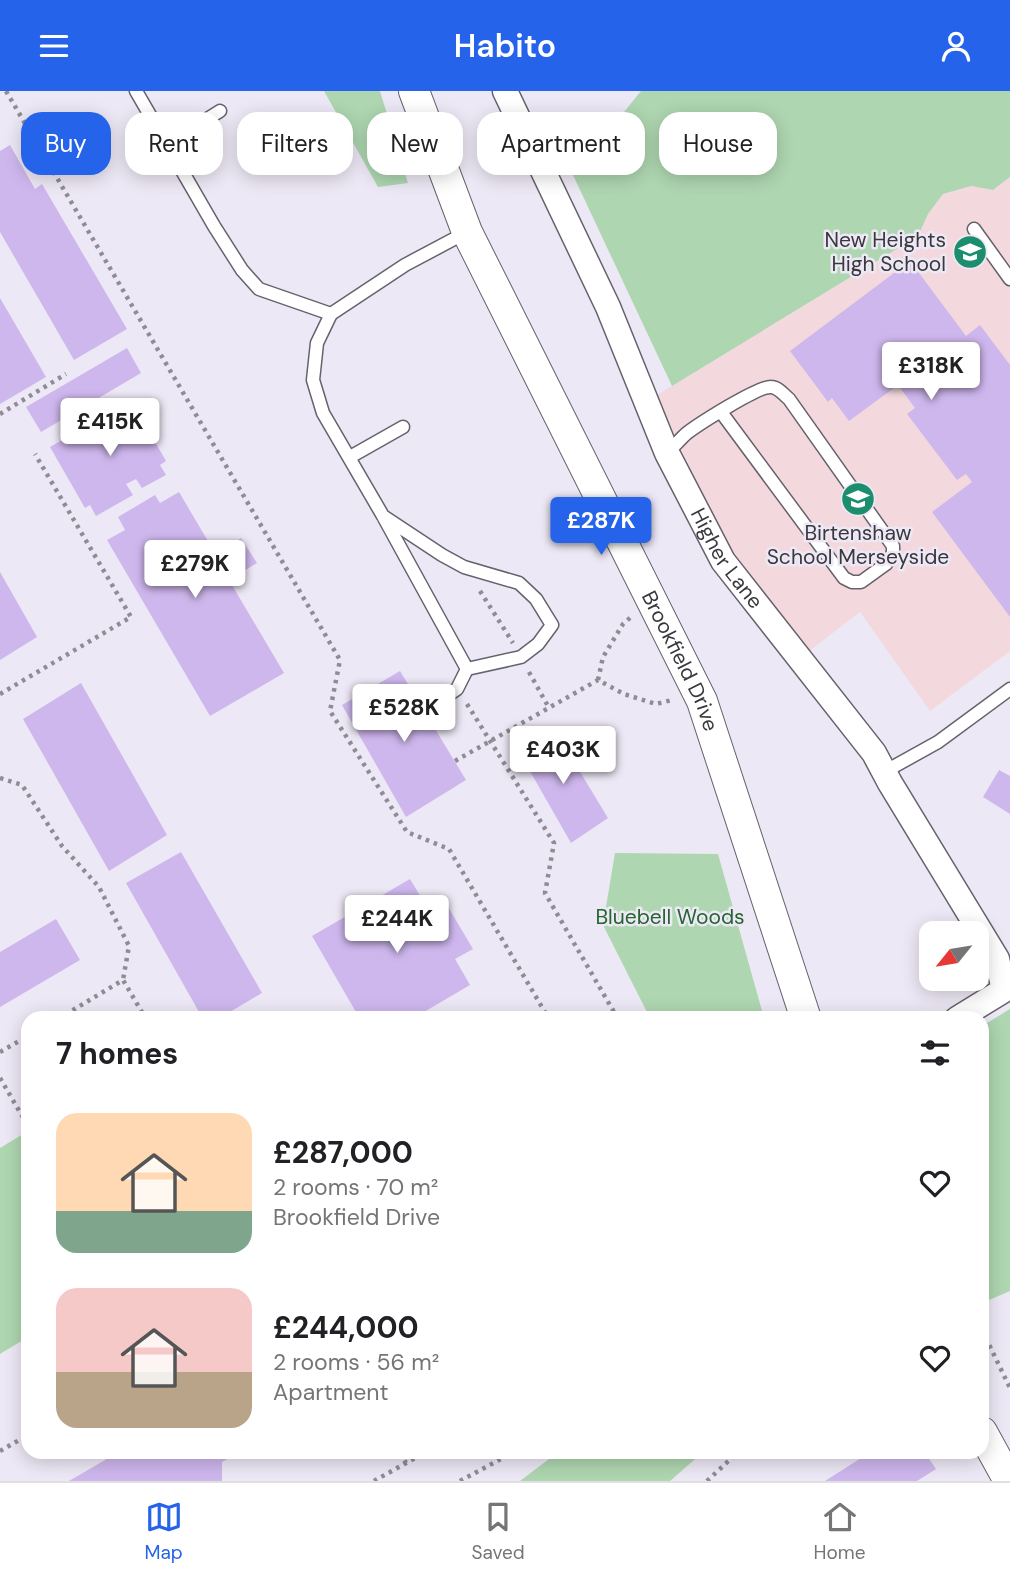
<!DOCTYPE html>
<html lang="en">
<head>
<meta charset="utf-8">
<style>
	:root { --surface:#fff; --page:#f2f2f2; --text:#202124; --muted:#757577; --line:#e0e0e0; --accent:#2563eb }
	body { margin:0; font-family:"DM Sans",sans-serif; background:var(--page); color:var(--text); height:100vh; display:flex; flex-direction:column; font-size:26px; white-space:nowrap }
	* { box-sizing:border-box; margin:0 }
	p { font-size:23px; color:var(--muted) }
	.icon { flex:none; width:38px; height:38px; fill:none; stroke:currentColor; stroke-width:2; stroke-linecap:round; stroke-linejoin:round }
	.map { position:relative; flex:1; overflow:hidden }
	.details { position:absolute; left:21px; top:920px; width:968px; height:448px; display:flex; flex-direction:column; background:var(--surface); border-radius:21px; box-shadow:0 4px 18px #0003 }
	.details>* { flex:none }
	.guide { position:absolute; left:21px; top:21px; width:970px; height:63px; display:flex; gap:14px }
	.needle { width:46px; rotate:240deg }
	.tools { position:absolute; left:919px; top:830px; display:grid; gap:14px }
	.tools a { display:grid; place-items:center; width:70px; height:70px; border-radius:14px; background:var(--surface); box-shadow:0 4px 18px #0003; font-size:35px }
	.price { position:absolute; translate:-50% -60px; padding:0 16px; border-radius:7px; background:#fff; color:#222; font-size:23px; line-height:46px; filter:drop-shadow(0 2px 4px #0008) }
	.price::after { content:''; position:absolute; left:50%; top:42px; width:21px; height:16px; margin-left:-10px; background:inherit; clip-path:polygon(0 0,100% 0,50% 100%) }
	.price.on { background:var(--accent); color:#fff }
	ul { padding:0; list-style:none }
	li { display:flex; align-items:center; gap:21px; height:175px; padding:0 35px }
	li span { display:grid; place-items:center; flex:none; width:196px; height:140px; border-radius:21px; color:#555 }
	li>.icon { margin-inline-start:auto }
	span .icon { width:84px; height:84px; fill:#fffc; stroke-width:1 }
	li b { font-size:30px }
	h2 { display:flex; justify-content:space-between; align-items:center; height:84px; padding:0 35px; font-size:30px }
	.pill { padding:0 24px; border-radius:21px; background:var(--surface); box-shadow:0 4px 18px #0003; font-size:24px; line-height:63px }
	.pill.on { background:var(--accent); color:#fff }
	header { display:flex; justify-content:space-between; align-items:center; height:91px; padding:0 35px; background:var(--accent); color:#fff; font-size:32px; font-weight:600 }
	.tabs { display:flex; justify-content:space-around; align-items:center; height:98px; border-top:2px solid var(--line); background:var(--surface); font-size:19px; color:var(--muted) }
	.tabs a { display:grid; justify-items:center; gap:4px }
	.tabs .on { color:var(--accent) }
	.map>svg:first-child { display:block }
</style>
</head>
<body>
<header><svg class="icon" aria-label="menu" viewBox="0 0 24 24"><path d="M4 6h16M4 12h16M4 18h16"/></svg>Habito<svg class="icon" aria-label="person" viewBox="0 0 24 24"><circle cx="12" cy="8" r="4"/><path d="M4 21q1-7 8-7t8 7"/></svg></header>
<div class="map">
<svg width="1010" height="1390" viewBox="0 0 1010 1390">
	<rect width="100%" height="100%" fill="#ede8f5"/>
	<path fill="#f3d9dd" d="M1010 86V560L930 620 860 521 808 561 734 465 678 352 657 304 918 145 928 123 943 103 971 95 993 99Z"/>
	<g fill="#aed6b0">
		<path d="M324 0H380L408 92 378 96Z"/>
		<path d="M641 0H1010V86L993 99 971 95 943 103 928 123 918 145 672 295 573 84Z"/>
		<path d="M615 762 718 763 764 927H650L603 834Z"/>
		<path d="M1010 918V1200L982 1212V935Z"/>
		<path d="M28 1040V1246L0 1263V1057Z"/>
		<path d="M557 1362H702L670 1390H520Z"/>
	</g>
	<g fill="#ceb7ed">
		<path d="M10 54 35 98 42 93 127 238 74 269 0 141V60Z"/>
		<path d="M910 170 966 245 980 234 1010 274V526L932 421 972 391 966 383 957 389 907 323 915 317 898 294 849 330 832 307 828 311 790 260Z"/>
		<path d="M0 207 46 286 0 313Z"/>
		<path d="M127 257 141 282 41 341 26 316Z"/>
		<path d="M131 309 166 370 160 374 166 384 142 397 136 388 126 393 133 404 96 425 90 414 85 417 50 356Z"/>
		<path d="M179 401 215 462 241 447 257 472 229 489 284 582 210 625 107 449 125 439 118 426 155 404 160 412Z"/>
		<path d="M0 481 37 546 0 569Z"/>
		<path d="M400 580 466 689 406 726 342 614Z"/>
		<path d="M81 592 167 744 109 780 23 628Z"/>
		<path d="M554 638 608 727 571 752 519 661Z"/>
		<path d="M999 679 1010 685V723L983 706Z"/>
		<path d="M181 761 262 902 218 928H203L126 792Z"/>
		<path d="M410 788 425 813 441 804 473 858 455 868 470 894 412 928H360L312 845Z"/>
		<path d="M56 828 80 869 0 916V861Z"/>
		<path d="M117 1362H238L222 1371V1390H69Z"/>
		<path d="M869 1362H925L936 1378 917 1390H825Z"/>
	</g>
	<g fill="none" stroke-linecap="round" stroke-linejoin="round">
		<g stroke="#66616c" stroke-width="15">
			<g id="service">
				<path d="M136 0 214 135 242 179 259 198 331 223"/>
				<path d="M167 53 220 20"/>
				<path d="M974 138 1010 188"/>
				<path d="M667 362C674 356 680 348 687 342 699 333 758 295 771 296 778 296 784 304 789 308L893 455V462L886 473 861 491H852L844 487 721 321"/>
				<path d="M350 366 403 336"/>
				<path d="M383 425 442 464 464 476 519 492 536 508 552 534 538 553 521 566 467 578 383 425 323 322 313 289 317 252 331 223 405 174 467 141"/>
				<path d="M435 613 457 598 467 578"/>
				<path d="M884 681 938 651 1010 598"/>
			</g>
		</g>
		<g stroke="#66616c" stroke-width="27">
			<g id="minor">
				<path id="s1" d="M505 0 608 216 667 362 723 470 874 662 890 692 997 868 1004 899 957 928"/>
			</g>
		</g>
		<g stroke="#66616c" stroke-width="32">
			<g id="tertiary">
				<path id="s2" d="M414 0 467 141 702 610 806 928"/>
				<path d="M982 1341 1009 1390"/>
			</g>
		</g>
		<g stroke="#8f8c95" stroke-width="4.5" stroke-dasharray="3.5 5" stroke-linecap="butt">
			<path d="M6 0 340 569 330 620 407 741 449 758 549 928"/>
			<path d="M0 323 66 283"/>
			<path d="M480 500 513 552"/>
			<path d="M529 581 549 617"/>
			<path d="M598 589 603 566 623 533 631 526"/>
			<path d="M0 603 131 526 35 363"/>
			<path d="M467 613 554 752 545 802 618 928"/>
			<path d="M455 670 598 589 624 603 656 613 672 609"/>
			<path d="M0 687 22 694 62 755 99 796 129 855 123 889"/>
			<path d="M58 928 123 889 146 928"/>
			<path d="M0 961 28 945"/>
			<path d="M0 987 28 1035"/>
			<path d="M982 1239 1010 1297"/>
			<path d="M0 1360 28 1344"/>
			<path d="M400 1362 406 1372"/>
			<path d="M374 1390 424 1362"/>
			<path d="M460 1390 512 1362"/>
			<path d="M707 1390 737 1362"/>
		</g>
		<use href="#service" stroke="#fff" stroke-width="12"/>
		<use href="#minor" stroke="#fff" stroke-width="24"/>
		<use href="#tertiary" stroke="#fff" stroke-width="30"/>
	</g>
	<defs>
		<g id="school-disc" transform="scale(1.75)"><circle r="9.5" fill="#1c8e6e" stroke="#ede8f5"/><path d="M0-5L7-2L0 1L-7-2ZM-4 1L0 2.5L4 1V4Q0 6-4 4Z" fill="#fff"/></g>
	</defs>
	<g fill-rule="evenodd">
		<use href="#school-disc" x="970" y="161"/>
		<use href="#school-disc" x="858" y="408"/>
	</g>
	<g text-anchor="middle" stroke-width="5" stroke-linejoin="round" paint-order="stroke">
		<g font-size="21" fill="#3a383d" stroke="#ede8f5" text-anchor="end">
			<text x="946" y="156">New Heights<tspan x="946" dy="24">High School</tspan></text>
			<text x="858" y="449" text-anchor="middle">Birtenshaw<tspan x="858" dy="24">School Merseyside</tspan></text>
		</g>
		<g font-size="21" fill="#3a383d" stroke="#ede8f5">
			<text dy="7" stroke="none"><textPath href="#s1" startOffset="518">Higher Lane</textPath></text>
			<text dy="7" stroke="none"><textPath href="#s2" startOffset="630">Brookfield Drive</textPath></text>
		</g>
		<g font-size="21" fill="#24642e" stroke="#ede8f5">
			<text x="670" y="833">Bluebell Woods</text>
		</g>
	</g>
</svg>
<div class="tools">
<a><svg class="needle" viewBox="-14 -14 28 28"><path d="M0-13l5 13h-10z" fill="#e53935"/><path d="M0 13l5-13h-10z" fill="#757577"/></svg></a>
</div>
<b class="price" style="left:931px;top:311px">£318K</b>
<b class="price" style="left:110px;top:367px">£415K</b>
<b class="price on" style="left:601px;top:466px">£287K</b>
<b class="price" style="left:195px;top:509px">£279K</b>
<b class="price" style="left:404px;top:653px">£528K</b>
<b class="price" style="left:563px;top:695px">£403K</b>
<b class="price" style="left:397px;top:864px">£244K</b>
<div class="guide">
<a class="pill on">Buy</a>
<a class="pill">Rent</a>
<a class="pill">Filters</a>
<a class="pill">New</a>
<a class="pill">Apartment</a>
<a class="pill">House</a>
</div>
<section class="details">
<h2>7 homes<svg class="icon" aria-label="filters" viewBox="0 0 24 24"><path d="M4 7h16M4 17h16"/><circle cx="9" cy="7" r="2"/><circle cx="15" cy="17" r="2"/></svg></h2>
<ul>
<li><span style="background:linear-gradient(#ffd9b3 70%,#7fa58c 0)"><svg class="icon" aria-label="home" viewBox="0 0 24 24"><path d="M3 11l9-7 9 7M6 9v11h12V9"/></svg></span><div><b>£287,000</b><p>2 rooms · 70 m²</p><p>Brookfield Drive</p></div><svg class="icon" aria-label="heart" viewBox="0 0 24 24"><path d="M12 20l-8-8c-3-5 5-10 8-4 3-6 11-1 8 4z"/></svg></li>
<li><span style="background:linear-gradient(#f6c9c9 60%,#b9a48a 0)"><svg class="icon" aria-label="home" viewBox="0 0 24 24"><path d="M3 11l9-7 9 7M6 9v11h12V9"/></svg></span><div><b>£244,000</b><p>2 rooms · 56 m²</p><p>Apartment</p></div><svg class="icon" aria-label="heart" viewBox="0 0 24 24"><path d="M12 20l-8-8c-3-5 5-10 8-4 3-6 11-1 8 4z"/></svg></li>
</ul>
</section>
</div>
<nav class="tabs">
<a class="on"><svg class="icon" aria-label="map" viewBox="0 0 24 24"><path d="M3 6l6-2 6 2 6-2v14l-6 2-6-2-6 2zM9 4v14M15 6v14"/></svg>Map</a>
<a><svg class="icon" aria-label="saved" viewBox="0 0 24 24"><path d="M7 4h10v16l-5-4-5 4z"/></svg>Saved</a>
<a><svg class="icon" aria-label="home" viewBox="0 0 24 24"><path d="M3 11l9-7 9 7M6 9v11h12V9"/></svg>Home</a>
</nav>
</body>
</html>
